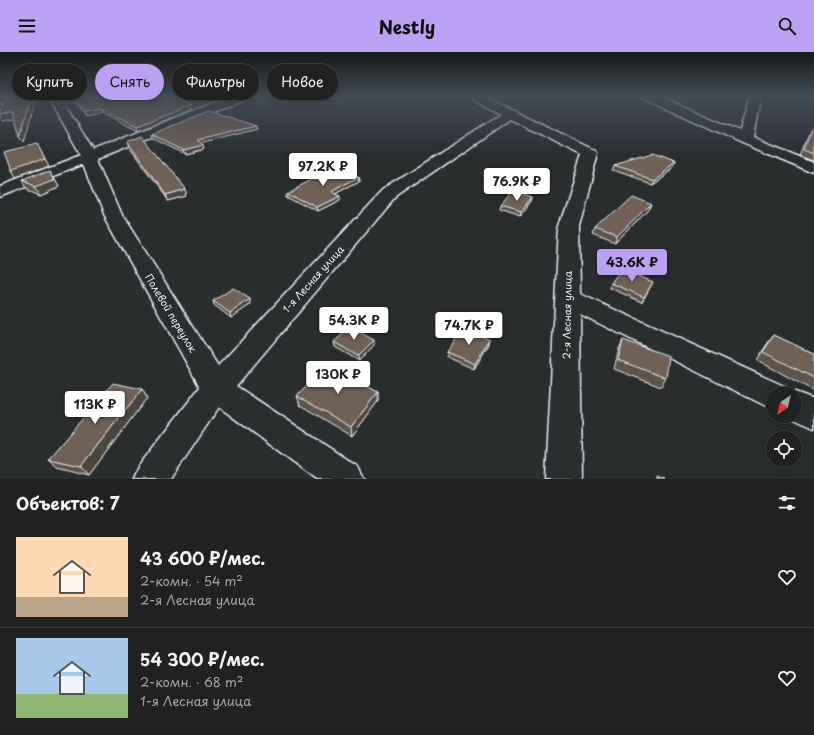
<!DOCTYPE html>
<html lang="ru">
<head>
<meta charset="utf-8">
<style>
	:root { --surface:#202222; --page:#282a2a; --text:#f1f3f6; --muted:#a2a4a5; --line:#3d3f40; --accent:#bca0f2 }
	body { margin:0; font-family:"Playpen Sans",sans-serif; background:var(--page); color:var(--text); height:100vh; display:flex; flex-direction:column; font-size:15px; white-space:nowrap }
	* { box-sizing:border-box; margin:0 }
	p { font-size:13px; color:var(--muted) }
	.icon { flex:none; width:22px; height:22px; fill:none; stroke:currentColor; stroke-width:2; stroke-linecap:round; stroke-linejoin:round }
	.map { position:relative; height:427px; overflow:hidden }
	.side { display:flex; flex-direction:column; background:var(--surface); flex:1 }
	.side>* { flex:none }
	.banner { position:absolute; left:12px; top:12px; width:400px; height:36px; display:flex; gap:8px }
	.needle { width:26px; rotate:215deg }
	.buttons { position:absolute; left:766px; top:335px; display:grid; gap:8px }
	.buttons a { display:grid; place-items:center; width:36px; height:36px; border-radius:50%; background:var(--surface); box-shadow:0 2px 10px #0003,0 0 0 1px var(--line); font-size:20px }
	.price { position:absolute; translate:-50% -34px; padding:0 9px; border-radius:4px; background:#fff; color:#222; font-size:13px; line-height:26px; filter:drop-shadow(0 1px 2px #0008) }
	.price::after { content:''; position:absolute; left:50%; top:24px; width:12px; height:9px; margin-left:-6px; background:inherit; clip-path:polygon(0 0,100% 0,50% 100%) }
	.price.on { background:var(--accent); color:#111 }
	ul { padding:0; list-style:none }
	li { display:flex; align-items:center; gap:12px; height:100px; padding:0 16px }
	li+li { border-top:1px solid var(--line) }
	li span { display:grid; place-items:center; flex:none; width:112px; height:80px; border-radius:0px; color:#555 }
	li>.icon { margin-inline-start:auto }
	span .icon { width:48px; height:48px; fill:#fffc; stroke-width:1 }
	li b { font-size:17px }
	h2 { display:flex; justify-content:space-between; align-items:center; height:48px; padding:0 16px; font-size:17px }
	.tag { padding:0 14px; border-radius:18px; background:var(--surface); box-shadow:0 2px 10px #0003,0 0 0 1px var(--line); font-size:14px; line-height:36px }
	.tag.on { background:var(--accent); color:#111 }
	header { display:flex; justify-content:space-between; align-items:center; height:52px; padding:0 16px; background:var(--accent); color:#111; font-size:18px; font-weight:700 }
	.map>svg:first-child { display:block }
</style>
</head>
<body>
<header><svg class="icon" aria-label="menu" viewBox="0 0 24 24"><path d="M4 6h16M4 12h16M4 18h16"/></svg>Nestly<svg class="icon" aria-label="search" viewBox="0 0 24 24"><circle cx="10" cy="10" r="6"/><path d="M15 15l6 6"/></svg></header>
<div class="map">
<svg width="814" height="427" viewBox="0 0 814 427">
	<rect width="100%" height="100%" fill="#2a2d2e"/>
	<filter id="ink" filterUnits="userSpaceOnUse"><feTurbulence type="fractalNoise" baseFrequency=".025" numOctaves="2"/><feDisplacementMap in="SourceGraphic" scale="8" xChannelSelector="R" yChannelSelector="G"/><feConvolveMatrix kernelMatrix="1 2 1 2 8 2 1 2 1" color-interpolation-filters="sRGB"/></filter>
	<g filter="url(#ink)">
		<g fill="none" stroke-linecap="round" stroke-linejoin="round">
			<g stroke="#e8f1f8" stroke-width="3">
				<g id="minor">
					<path d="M0 44H33L27 47 0 52Z"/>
					<path d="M48 44H60L93 98 231 44H249L247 46 98 107 122 163 218 314 383 138 501 62 468 44H484L595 98 598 101 579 174 580 242 784 334 787 342H773V356L762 352 580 262 582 427H546L559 174 582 103 510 67 395 146 236 334 358 415 364 427H317L219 355 171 427H132L138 415 200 335 104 163 84 112 0 145V134L81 103Z"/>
					<path d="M643 44H660L740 79 749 44H761L753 85 814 110V121L740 90 645 46Z"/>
					<path d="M795 340 814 347V376L787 364H795V342H789Z"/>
				</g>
			</g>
			<use href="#minor" fill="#2a2d2e" fill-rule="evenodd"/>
		</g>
		<g fill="#60534a" stroke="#e8f1f8">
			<path d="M73 44H163L193 57 138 79 102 60 85 64Z"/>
			<path d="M256 74 257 77 201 91 204 97 185 102 153 86 152 82Z"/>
			<path d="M811 76 814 77V108L800 103 808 82Z"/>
			<path d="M127 90 187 144 168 149 129 96Z"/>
			<path d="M674 111 673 115 650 131 613 118 615 114Z"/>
			<path d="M54 125 59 134 41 142 26 136 22 129Z"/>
			<path d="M358 125 359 129 335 142 340 148 318 159 288 143V139Z"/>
			<path d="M533 145 532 149 520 165 499 158 500 154Z"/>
			<path d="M648 158 615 192 593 183 595 177Z"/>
			<path d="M653 230 642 250 610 236 611 231Z"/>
			<path d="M213 249 251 252 231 266 214 253Z"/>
			<path d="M774 283 814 302V339L757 308 767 292Z"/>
			<path d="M623 288 666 326 661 335 614 317 619 297Z"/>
			<path d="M334 290 374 293 359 309 335 295Z"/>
			<path d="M489 292 474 317 447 305V300Z"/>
			<path d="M142 337 147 346 89 423 57 415 48 407Z"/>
			<path d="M378 340V349L352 384 300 353 297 344Z"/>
		</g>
		<g fill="#4e443c" stroke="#e8f1f8">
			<path d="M32 44H37L24 90 20 84Z"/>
			<path d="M192 53 193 57 138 79 137 74Z"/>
			<path d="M100 56 102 60 85 64 83 59Z"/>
			<path d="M13 60 16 67 2 69 0 65V62Z"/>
			<path d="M256 74 257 77 199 92 198 88Z"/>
			<path d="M37 92 49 114 15 127 11 119Z"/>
			<path d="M203 93 204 97 185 102 183 98Z"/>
			<path d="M674 111 673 115 650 131 652 127Z"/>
			<path d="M50 118 59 134 41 142 36 134Z"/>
			<path d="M358 125 359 129 331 144V140Z"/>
			<path d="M185 137 187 144 168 149 165 143Z"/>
			<path d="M340 144V148L318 159 317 155Z"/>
			<path d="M533 145 532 149 520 165 521 160Z"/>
			<path d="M651 151 648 158 615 192 617 185Z"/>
			<path d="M250 247 251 252 231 266 230 261Z"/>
			<path d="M490 287 489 292 474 317 475 312Z"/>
			<path d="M374 288V293L359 309 358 304Z"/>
			<path d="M142 337 147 346 89 423 81 414Z"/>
			<path d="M378 340V349L352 384 351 375Z"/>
		</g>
		<g fill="#706156" stroke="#e8f1f8">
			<path d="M14 44H32L20 84 13 60 0 62V59L6 46Z"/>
			<path d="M73 44H163L192 53 137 74 100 56 83 59Z"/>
			<path d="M209 59 256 74 198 88 203 93 183 98 152 82Z"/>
			<path d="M811 76 814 77V101L804 97Z"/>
			<path d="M142 84 185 137 165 143 127 90Z"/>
			<path d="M37 92 45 107 11 119 4 100Z"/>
			<path d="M652 103 674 111 652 127 615 114Z"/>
			<path d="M335 115 358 125 331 140 340 144 317 155 288 139Z"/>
			<path d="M50 118 55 127 36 134 22 129Z"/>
			<path d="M513 139 533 145 521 160 500 154Z"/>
			<path d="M631 143 651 151 617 185 595 177Z"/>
			<path d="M621 217 653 230 644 245 611 231Z"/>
			<path d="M233 236 250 247 230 261 213 249Z"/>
			<path d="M350 275 374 288 358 304 334 290Z"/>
			<path d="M464 276 490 287 475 312 447 300Z"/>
			<path d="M774 283 814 302V326L763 300Z"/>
			<path d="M623 288 669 304 666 326 618 308Z"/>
			<path d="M327 313 378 340 351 375 297 344Z"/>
			<path d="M113 331 142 337 81 414 48 407Z"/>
			<path d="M657 424 665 427H657Z"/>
		</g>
	</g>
	<linearGradient id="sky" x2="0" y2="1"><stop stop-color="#171919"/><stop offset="0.42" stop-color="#444c57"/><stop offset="1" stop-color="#444c57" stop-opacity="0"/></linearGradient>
	<rect width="814" height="104" fill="url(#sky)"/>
	<g text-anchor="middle" stroke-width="4" stroke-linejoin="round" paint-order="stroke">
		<g font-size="10" fill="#e8f1f8" stroke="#2a2d2e">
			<text transform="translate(313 227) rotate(-48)" y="4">1-я Лесная улица</text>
			<text transform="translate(171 261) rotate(59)" y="4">Полевой переулок</text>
			<text transform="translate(567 263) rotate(-89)" y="4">2-я Лесная улица</text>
		</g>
	</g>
</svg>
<div class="buttons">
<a><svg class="needle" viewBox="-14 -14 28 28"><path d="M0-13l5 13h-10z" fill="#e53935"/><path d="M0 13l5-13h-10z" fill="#a2a4a5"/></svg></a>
<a><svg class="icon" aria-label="locate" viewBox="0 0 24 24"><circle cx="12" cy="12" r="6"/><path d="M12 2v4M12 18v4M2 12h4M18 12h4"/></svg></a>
</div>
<b class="price" style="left:323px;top:135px">97.2K ₽</b>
<b class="price" style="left:517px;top:150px">76.9K ₽</b>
<b class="price on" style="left:632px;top:231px">43.6K ₽</b>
<b class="price" style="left:354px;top:289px">54.3K ₽</b>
<b class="price" style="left:469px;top:294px">74.7K ₽</b>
<b class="price" style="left:338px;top:343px">130K ₽</b>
<b class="price" style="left:95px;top:373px">113K ₽</b>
<div class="banner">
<a class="tag">Купить</a>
<a class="tag on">Снять</a>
<a class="tag">Фильтры</a>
<a class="tag">Новое</a>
</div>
</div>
<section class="side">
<h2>Объектов: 7<svg class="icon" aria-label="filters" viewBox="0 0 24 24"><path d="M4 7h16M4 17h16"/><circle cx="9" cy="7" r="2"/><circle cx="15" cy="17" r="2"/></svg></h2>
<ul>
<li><span style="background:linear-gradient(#ffd9b3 75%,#b9a48a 0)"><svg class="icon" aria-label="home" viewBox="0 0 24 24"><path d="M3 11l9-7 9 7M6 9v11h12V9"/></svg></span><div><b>43 600 ₽/мес.</b><p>2-комн. · 54 m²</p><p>2-я Лесная улица</p></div><svg class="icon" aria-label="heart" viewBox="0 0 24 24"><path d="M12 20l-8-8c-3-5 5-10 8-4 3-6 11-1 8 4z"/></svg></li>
<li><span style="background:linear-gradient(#a9c7e8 70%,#8fb573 0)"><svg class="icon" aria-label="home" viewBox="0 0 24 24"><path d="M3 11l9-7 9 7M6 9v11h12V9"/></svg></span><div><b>54 300 ₽/мес.</b><p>2-комн. · 68 m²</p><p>1-я Лесная улица</p></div><svg class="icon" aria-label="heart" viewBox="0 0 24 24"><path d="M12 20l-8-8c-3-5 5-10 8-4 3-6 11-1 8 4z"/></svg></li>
</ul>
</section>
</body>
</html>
